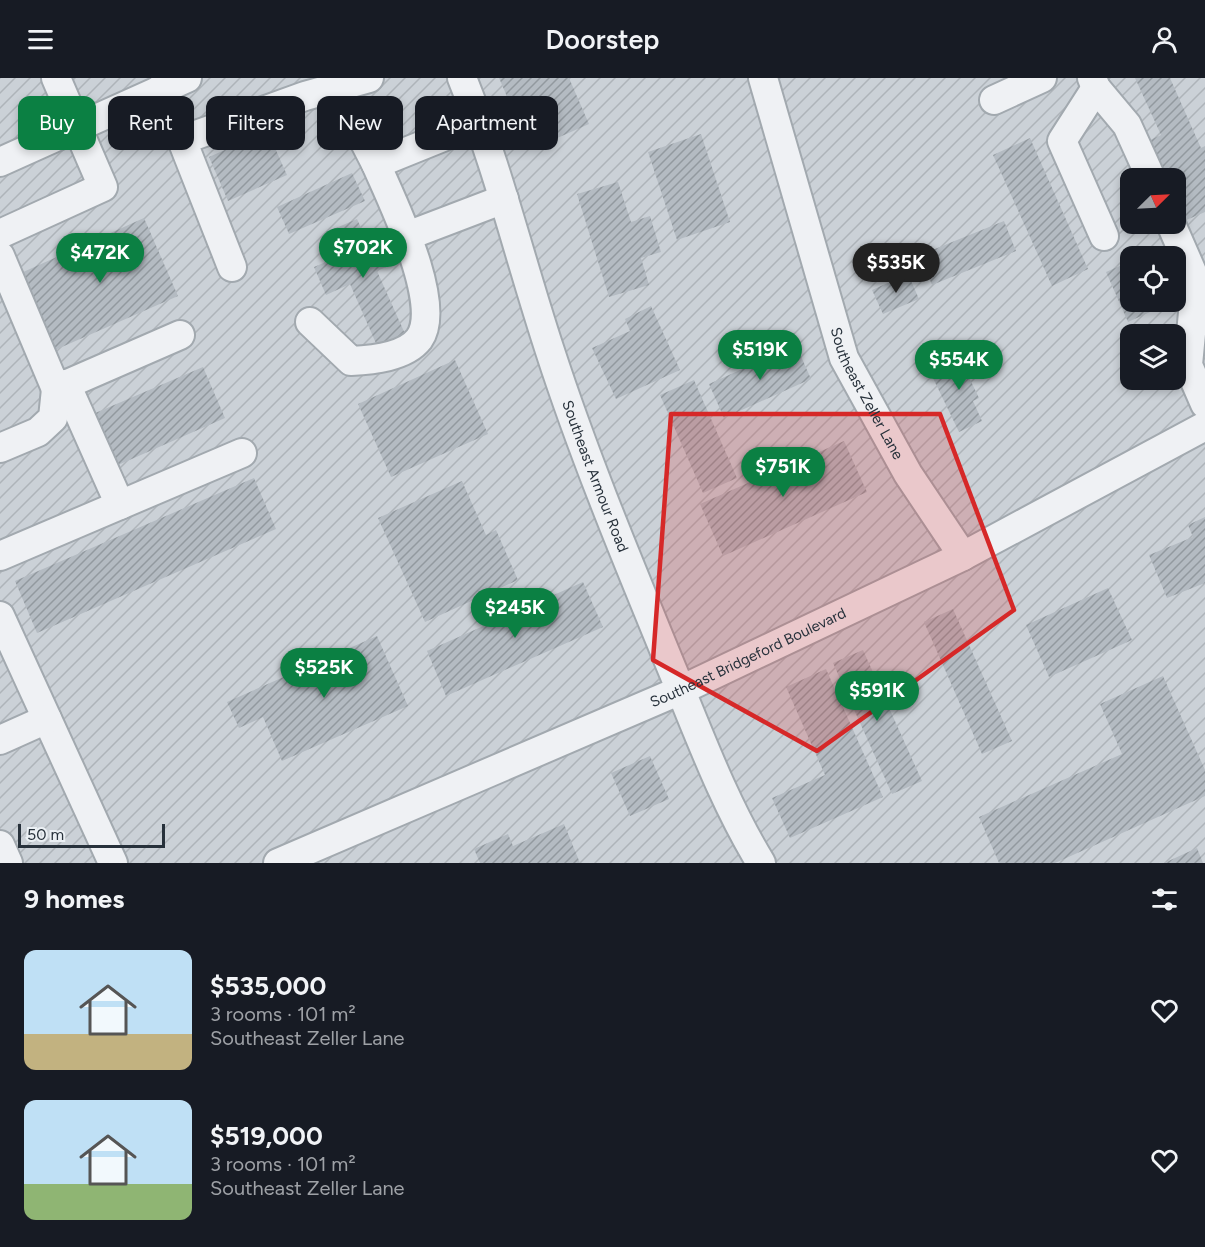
<!DOCTYPE html>
<html lang="en">
<head>
<meta charset="utf-8">
<style>
	:root { --surface:#171b24; --page:#242831; --text:#f1f3f6; --muted:#9ea1a6; --accent:#0b8043 }
	body { margin:0; font-family:Figtree,sans-serif; background:var(--page); color:var(--text); height:100vh; display:flex; flex-direction:column; font-size:22px; white-space:nowrap }
	* { box-sizing:border-box; margin:0 }
	p { font-size:20px; color:var(--muted) }
	.icon { flex:none; width:33px; height:33px; fill:none; stroke:currentColor; stroke-width:2; stroke-linecap:round; stroke-linejoin:round }
	.map { position:relative; height:785px; overflow:hidden }
	.details { display:flex; flex-direction:column; background:var(--surface); flex:1 }
	.details>* { flex:none }
	.guide { position:absolute; left:18px; top:18px; width:600px; height:54px; display:flex; gap:12px }
	.needle { width:39px; rotate:66deg }
	.controls { position:absolute; left:1120px; top:90px; display:grid; gap:12px }
	.controls a { display:grid; place-items:center; width:66px; height:66px; border-radius:12px; background:var(--surface); box-shadow:0 3px 9px #0003; font-size:30px }
	.scale { position:absolute; left:18px; bottom:15px; width:147px; box-sizing:border-box; padding-left:6px; border:3px solid #27313b; border-top:0; font-size:16px; line-height:21px; white-space:nowrap; color:#27313b; -webkit-text-stroke:4px #ebf0f4; paint-order:stroke }
	.price { position:absolute; translate:-50% -51px; padding:0 14px; border-radius:21px; background:var(--accent); color:#fff; font-size:20px; line-height:39px; filter:drop-shadow(0 2px 3px #0008) }
	.price::after { content:''; position:absolute; left:50%; top:36px; width:18px; height:14px; margin-left:-9px; background:inherit; clip-path:polygon(0 0,100% 0,50% 100%) }
	.price.active { background:#222; color:#fff }
	ul { padding:0; list-style:none }
	li { display:flex; align-items:center; gap:18px; height:150px; padding:0 24px }
	li span { display:grid; place-items:center; flex:none; width:168px; height:120px; border-radius:12px; color:#555 }
	li>.icon { margin-inline-start:auto }
	span .icon { width:72px; height:72px; fill:#fffc; stroke-width:1 }
	li b { font-size:26px }
	h2 { display:flex; justify-content:space-between; align-items:center; height:72px; padding:0 24px; font-size:26px }
	.chip { padding:0 21px; border-radius:12px; background:var(--surface); box-shadow:0 3px 9px #0003; font-size:21px; line-height:54px }
	.chip.active { background:var(--accent); color:#fff }
	header { display:flex; justify-content:space-between; align-items:center; height:78px; padding:0 24px; background:var(--surface); font-size:27px; font-weight:600 }
	.map>svg:first-child { display:block }
</style>
</head>
<body>
<header><svg class="icon" aria-label="menu" viewBox="0 0 24 24"><path d="M4 6h16M4 12h16M4 18h16"/></svg>Doorstep<svg class="icon" aria-label="person" viewBox="0 0 24 24"><circle cx="12" cy="8" r="4"/><path d="M4 21q1-7 8-7t8 7"/></svg></header>
<div class="map">
<svg width="1205" height="785" viewBox="0 0 1205 785">
	<defs>
		<pattern id="industrial-furrows" width="10" height="10" patternUnits="userSpaceOnUse" patternTransform="scale(1.5)"><rect width="10" height="10" fill="#cbd1d7"/><path d="M-1 1l2-2M0 10L10 0M9 11l2-2" fill="none" stroke="#aeb4b9"/></pattern>
		<pattern id="building-hatch" width="6" height="6" patternUnits="userSpaceOnUse" patternTransform="scale(1.5)"><rect width="6" height="6" fill="#b4bbc2"/><path d="M-1 1l2-2M0 6l6-6M5 7l2-2" fill="none" stroke="#92999f"/></pattern>
	</defs>
	<rect width="100%" height="100%" fill="#dce1e6"/>
	<path fill="url(#industrial-furrows)" fill-rule="evenodd" d="M0 0H1205V785H0ZM1131 100H1176V146H1131ZM1131 178H1176V224H1131ZM1131 256H1176V302H1131Z"/>
	<g fill="url(#building-hatch)">
		<path d="M499 0H569L589 46 530 72Z"/>
		<path d="M1135 0H1170L1201 70 1205 68V134L1184 143 1176 125V100H1165L1148 63 1161 57Z"/>
		<path d="M259 45 263 53 267 52 287 97 228 123 209 79 247 62 243 52Z"/>
		<path d="M701 56 730 144 677 162 648 74Z"/>
		<path d="M1030 60 1088 191 1052 208 993 77Z"/>
		<path d="M352 95 365 123 289 156 277 129Z"/>
		<path d="M618 104 631 144 650 138 661 174 641 180 649 207 609 219 577 116Z"/>
		<path d="M144 140 178 218 55 272 21 195Z"/>
		<path d="M357 141 368 165 382 159 393 186 377 193 406 258 378 270 350 206 326 217 314 189 340 178 329 153Z"/>
		<path d="M1004 143 1016 173 932 207 920 177Z"/>
		<path d="M1131 183V224L1170 225 1128 244 1106 194Z"/>
		<path d="M908 196 919 221 883 236 872 212Z"/>
		<path d="M651 228 680 292 616 321 592 270 630 253 625 241Z"/>
		<path d="M796 267 811 301 724 340 709 306Z"/>
		<path d="M971 275 977 287 966 293 979 320 973 323 982 343 959 354 930 294Z"/>
		<path d="M455 282 488 356 391 399 358 326Z"/>
		<path d="M203 289 225 340 109 391 86 339Z"/>
		<path d="M694 302 737 400 703 415 660 317Z"/>
		<path d="M844 363 867 414 723 478 700 426Z"/>
		<path d="M254 400 276 451 37 555 15 503Z"/>
		<path d="M462 403 486 457 496 452 518 502 425 544 378 440Z"/>
		<path d="M1205 439V505L1167 520 1149 477 1193 459 1188 447Z"/>
		<path d="M583 504 603 549 446 618 427 573Z"/>
		<path d="M1108 510 1132 562 1049 599 1026 547Z"/>
		<path d="M953 531 1012 663 982 676 924 544Z"/>
		<path d="M377 558 408 628 282 683 263 639 239 650 227 624Z"/>
		<path d="M863 572 922 703 892 716 833 585Z"/>
		<path d="M826 591 883 719 790 760 772 720 825 697 786 609Z"/>
		<path d="M1163 598 1205 692V718L1055 785H999L979 739 1122 676 1100 626Z"/>
		<path d="M650 678 669 721 630 738 611 695Z"/>
		<path d="M564 746 580 785H480L474 771 508 756 513 768Z"/>
		<path d="M1197 770 1203 785H1164Z"/>
	</g>
	<g fill="none" stroke-linecap="round" stroke-linejoin="round">
		<g stroke="#a2a9af" stroke-width="32">
			<g id="minor">
				<path id="s1" d="M462 0C498 89 520 182 550 273 585 381 629 486 672 591 699 656 724 725 761 785"/>
				<path id="s2" d="M763 0 844 280 908 396 963 478"/>
				<path d="M1092 0 1096 10 1127 47 1151 100"/>
				<path d="M337 10 376 86 480 44"/>
				<path d="M1096 10 1062 63 1104 158"/>
				<path d="M159 12 182 62 305 18 369 0"/>
				<path d="M994 22 1042 0"/>
				<path d="M182 62 232 189"/>
				<path d="M0 84 187 0"/>
				<path d="M1171 146 1196 203 1188 287 1205 326"/>
				<path d="M0 156 103 109 56 0"/>
				<path d="M407 158 504 121"/>
				<path d="M0 178 56 311 180 257"/>
				<path d="M310 244 351 283C372 282 405 279 419 261 444 227 391 121 376 86"/>
				<path d="M66 306 120 427"/>
				<path d="M0 370 38 354 53 340 56 311"/>
				<path d="M0 478 242 375"/>
				<path d="M0 538 113 785"/>
				<path d="M0 662 47 641"/>
				<path d="M0 767 8 785"/>
				<path id="s3" d="M278 785 681 612 963 478 1205 348"/>
			</g>
		</g>
		<use href="#minor" stroke="#eff1f4" stroke-width="28"/>
	</g>
	<path fill="#d62828" fill-opacity="0.2" stroke="#d62828" stroke-width="4.5" stroke-linejoin="round" d="M671 336H940L1014 532 817 673 653 582Z"/>
	<g text-anchor="middle" stroke-width="5" stroke-linejoin="round" paint-order="stroke">
		<g font-size="15" fill="#27313b" stroke="#ebf0f4">
			<text dy="5" stroke="none"><textPath href="#s2" startOffset="333">Southeast Zeller Lane</textPath></text>
			<text dy="5" stroke="none"><textPath href="#s1" startOffset="420">Southeast Armour Road</textPath></text>
			<text dy="5" stroke="none"><textPath href="#s3" startOffset="513">Southeast Bridgeford Boulevard</textPath></text>
		</g>
	</g>
</svg>
<div class="controls">
<a><svg class="needle" viewBox="-14 -14 28 28"><path d="M0-13l5 13h-10z" fill="#e53935"/><path d="M0 13l5-13h-10z" fill="#9ea1a6"/></svg></a>
<a><svg class="icon" aria-label="locate" viewBox="0 0 24 24"><circle cx="12" cy="12" r="6"/><path d="M12 2v4M12 18v4M2 12h4M18 12h4"/></svg></a>
<a><svg class="icon" aria-label="layers" viewBox="0 0 24 24"><path d="M12 4l9 5-9 5-9-5zM3 14l9 5 9-5"/></svg></a>
</div>
<div class="scale">50 m</div>
<b class="price" style="left:363px;top:201px">$702K</b>
<b class="price" style="left:100px;top:206px">$472K</b>
<b class="price active" style="left:896px;top:216px">$535K</b>
<b class="price" style="left:760px;top:303px">$519K</b>
<b class="price" style="left:959px;top:313px">$554K</b>
<b class="price" style="left:783px;top:420px">$751K</b>
<b class="price" style="left:515px;top:561px">$245K</b>
<b class="price" style="left:324px;top:621px">$525K</b>
<b class="price" style="left:877px;top:644px">$591K</b>
<div class="guide">
<a class="chip active">Buy</a>
<a class="chip">Rent</a>
<a class="chip">Filters</a>
<a class="chip">New</a>
<a class="chip">Apartment</a>
</div>
</div>
<section class="details">
<h2>9 homes<svg class="icon" aria-label="filters" viewBox="0 0 24 24"><path d="M4 7h16M4 17h16"/><circle cx="9" cy="7" r="2"/><circle cx="15" cy="17" r="2"/></svg></h2>
<ul>
<li><span style="background:linear-gradient(#bfe0f5 70%,#c2b280 0)"><svg class="icon" aria-label="home" viewBox="0 0 24 24"><path d="M3 11l9-7 9 7M6 9v11h12V9"/></svg></span><div><b>$535,000</b><p>3 rooms · 101 m²</p><p>Southeast Zeller Lane</p></div><svg class="icon" aria-label="heart" viewBox="0 0 24 24"><path d="M12 20l-8-8c-3-5 5-10 8-4 3-6 11-1 8 4z"/></svg></li>
<li><span style="background:linear-gradient(#bfe0f5 70%,#8fb573 0)"><svg class="icon" aria-label="home" viewBox="0 0 24 24"><path d="M3 11l9-7 9 7M6 9v11h12V9"/></svg></span><div><b>$519,000</b><p>3 rooms · 101 m²</p><p>Southeast Zeller Lane</p></div><svg class="icon" aria-label="heart" viewBox="0 0 24 24"><path d="M12 20l-8-8c-3-5 5-10 8-4 3-6 11-1 8 4z"/></svg></li>
</ul>
</section>
</body>
</html>
